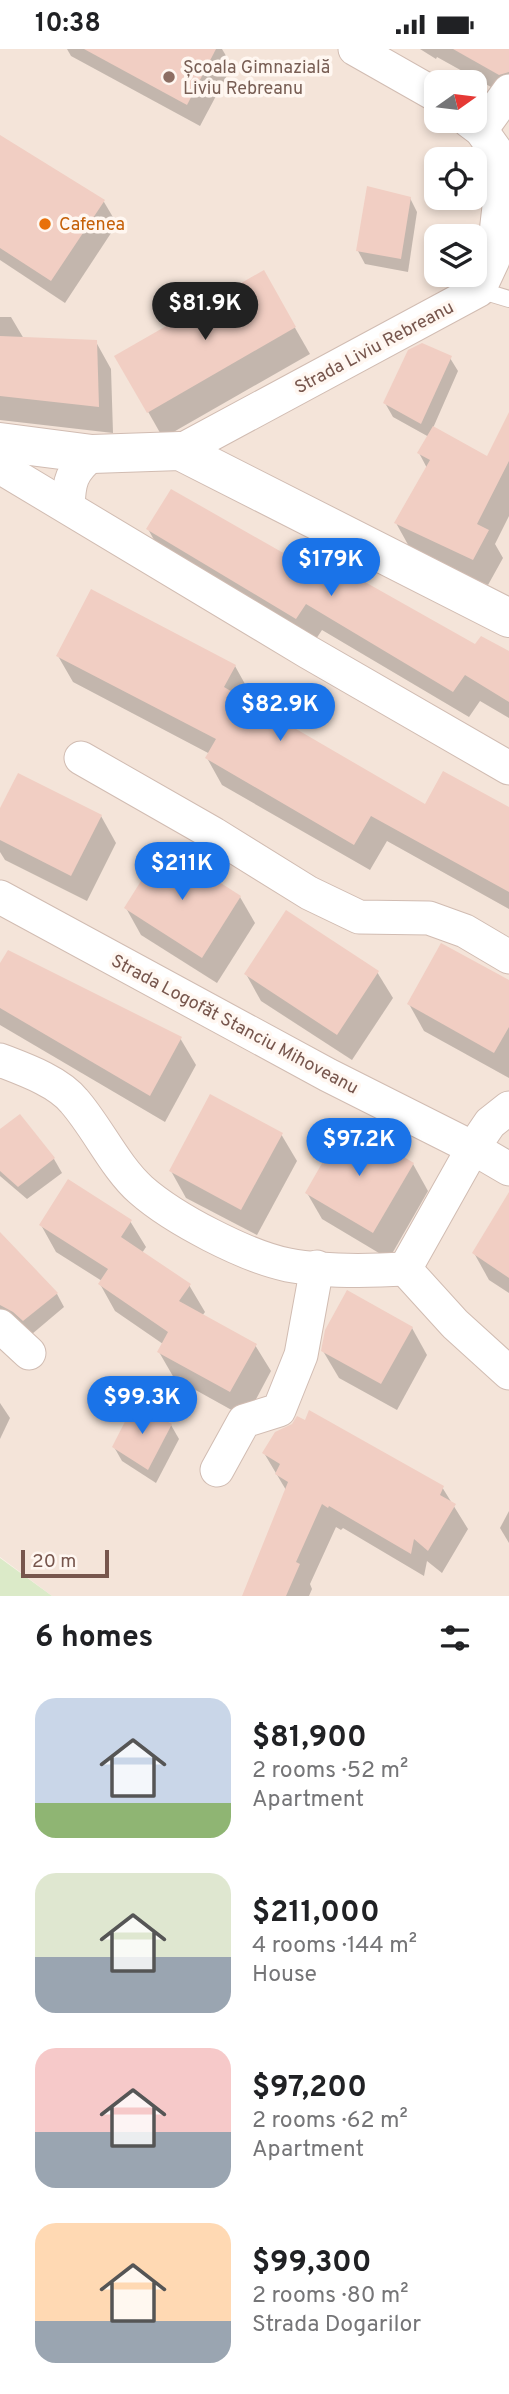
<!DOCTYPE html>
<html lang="en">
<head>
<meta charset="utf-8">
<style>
	:root { --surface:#fff; --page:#f6f6f6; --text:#202124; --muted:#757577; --accent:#1a73e8 }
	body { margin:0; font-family:Overpass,sans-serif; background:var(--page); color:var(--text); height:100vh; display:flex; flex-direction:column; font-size:26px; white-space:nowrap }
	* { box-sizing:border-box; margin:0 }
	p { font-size:23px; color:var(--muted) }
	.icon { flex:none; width:38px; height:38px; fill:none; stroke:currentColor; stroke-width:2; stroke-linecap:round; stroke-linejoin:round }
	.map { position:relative; height:1547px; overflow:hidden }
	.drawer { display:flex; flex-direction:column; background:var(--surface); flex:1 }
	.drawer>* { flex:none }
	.needle { width:46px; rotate:76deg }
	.buttons { position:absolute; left:424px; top:21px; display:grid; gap:14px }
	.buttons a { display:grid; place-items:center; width:63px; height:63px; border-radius:14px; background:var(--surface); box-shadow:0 4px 10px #0003; font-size:35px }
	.scale { position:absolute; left:21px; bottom:18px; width:88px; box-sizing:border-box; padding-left:7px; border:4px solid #77564d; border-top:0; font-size:19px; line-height:24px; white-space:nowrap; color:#77564d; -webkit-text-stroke:5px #fff7f1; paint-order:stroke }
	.price { position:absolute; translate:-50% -60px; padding:0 16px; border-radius:24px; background:var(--accent); color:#fff; font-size:23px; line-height:46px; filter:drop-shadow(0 2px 4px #0008) }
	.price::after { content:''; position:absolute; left:50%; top:42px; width:21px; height:16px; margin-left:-10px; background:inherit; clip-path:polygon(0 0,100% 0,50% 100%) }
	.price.on { background:#222; color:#fff }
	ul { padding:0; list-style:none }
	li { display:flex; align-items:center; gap:21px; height:175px; padding:0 35px }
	li span { display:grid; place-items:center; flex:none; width:196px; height:140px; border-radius:21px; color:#555 }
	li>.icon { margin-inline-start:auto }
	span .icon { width:84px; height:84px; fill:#fffc; stroke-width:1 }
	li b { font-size:30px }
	h2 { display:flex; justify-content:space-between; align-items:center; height:84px; padding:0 35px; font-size:30px }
	.status { display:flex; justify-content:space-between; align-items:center; height:49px; padding:0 35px; background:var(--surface); direction:ltr }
	.status svg { height:19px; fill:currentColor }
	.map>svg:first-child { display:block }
</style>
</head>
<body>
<div class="status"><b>10:38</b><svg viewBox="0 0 49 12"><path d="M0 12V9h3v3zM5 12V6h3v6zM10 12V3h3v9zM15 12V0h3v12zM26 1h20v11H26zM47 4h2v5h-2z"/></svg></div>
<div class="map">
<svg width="509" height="1547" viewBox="0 0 509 1547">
	<rect width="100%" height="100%" fill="#fcf3ea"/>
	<path fill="#f4e4d9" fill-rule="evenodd" d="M0 0H509V1547H52L0 1508ZM436 33H474V72H436ZM436 110H474V149H436ZM436 187H474V226H436Z"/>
	<path fill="#dbeac8" d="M0 1509 52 1547H0Z"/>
	<g fill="#0003">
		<path d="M67 0H222L232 17 200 77 71 7Z"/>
		<path d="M420 0H509V48L437 8 436 10Z"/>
		<path d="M0 88 104 153 117 175 65 254 0 211Z"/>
		<path d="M410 149 417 163 408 223 365 215 358 202Z"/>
		<path d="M263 223 310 305 163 389 117 308Z"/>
		<path d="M0 268H11L24 290 96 293 111 320 113 384 0 371Z"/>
		<path d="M450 309 458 322 433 379 488 409 509 367V467L495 495 503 509 488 536 411 501 396 474 427 419 419 404 429 388 393 368 385 354Z"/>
		<path d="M148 480 315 524 475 598 509 604V669L480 652 469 668 322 581 312 596 163 507Z"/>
		<path d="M58 607 235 617 250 644 245 653 426 758 509 760V860L387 792 370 821 222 736 207 709 210 705 73 633Z"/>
		<path d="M0 763 101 767 116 794 87 852 5 811 0 803Z"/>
		<path d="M240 848 255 874 217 934 141 886 126 859Z"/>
		<path d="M0 916 180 989 196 1016 165 1073 0 976Z"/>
		<path d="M377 923 393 949 352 1011 261 952 246 925Z"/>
		<path d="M509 933V1029L424 982 409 955Z"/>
		<path d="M20 1068 54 1110 62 1124 27 1150 0 1127V1082Z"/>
		<path d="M281 1085 297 1112 257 1186 186 1149 171 1122Z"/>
		<path d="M413 1115 428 1142 389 1210 322 1170 307 1144Z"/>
		<path d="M509 1167V1244L489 1231 474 1204Z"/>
		<path d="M130 1172 146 1198 142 1204 189 1236 205 1263 202 1267 255 1296 271 1322 246 1369 174 1329 159 1303 163 1295 115 1262 100 1235 102 1232 56 1203 41 1176Z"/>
		<path d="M0 1207 57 1245 64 1258 32 1285 12 1272 0 1260Z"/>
		<path d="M412 1279 427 1306 397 1361 339 1329 323 1302Z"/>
		<path d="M0 1354 10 1369 0 1390Z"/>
		<path d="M171 1376 179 1390 156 1434 122 1412 114 1398Z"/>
		<path d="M264 1404 442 1438 468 1480 442 1524 427 1512 424 1527 343 1479 341 1481 336 1478 310 1535 312 1540 309 1547H244L286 1441Z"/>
		<path d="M509 1462V1494L500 1479Z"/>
	</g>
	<g fill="#f1cec3">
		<path d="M84 0H216L187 56Z"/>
		<path d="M453 0H509V23L499 26Z"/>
		<path d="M0 86 105 151 51 232 0 199Z"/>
		<path d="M367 137 411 148 401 210 356 202Z"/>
		<path d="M264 221 296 278 147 364 114 307Z"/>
		<path d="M0 287 97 291 99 358 0 347Z"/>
		<path d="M422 294 452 307 421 375 383 354 408 301Z"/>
		<path d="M509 363V412L477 475 489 481 473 511 394 474 430 411 417 404 433 377 487 407Z"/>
		<path d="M171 440 315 522 326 511 475 595 481 587 509 602V653L465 626 453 643 306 555 296 570 146 480Z"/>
		<path d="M91 540 236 616 224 638 425 755 443 722 509 758V843L371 767 354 796 205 709 216 690 56 607Z"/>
		<path d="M18 724 102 766 71 827 0 791V759Z"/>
		<path d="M163 797 241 847 202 909 124 859Z"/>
		<path d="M286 861 379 922 337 986 244 925Z"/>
		<path d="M441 894 509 931V978L494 1004 407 955Z"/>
		<path d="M8 901 182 988 150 1047 0 959V914Z"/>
		<path d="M210 1045 283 1084 241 1161 169 1122Z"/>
		<path d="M20 1065 55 1109 18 1138 0 1122V1080Z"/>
		<path d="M345 1074 414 1114 373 1184 305 1144Z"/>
		<path d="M68 1130 132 1171 121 1188 191 1235 179 1252 257 1295 230 1343 157 1303 168 1283 98 1235 108 1220 39 1176Z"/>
		<path d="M509 1143V1229L472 1204Z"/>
		<path d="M0 1183 58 1244 23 1272 13 1263 0 1256Z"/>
		<path d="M347 1241 413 1278 381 1335 321 1302 325 1281Z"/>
		<path d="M134 1355 172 1375 148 1421 112 1398Z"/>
		<path d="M309 1361 444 1437 440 1446 456 1455 428 1502 414 1490 411 1505 329 1457 328 1459 322 1455 296 1513 300 1515 286 1547H242L288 1433 275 1425 280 1415 262 1404 275 1383 292 1375 297 1367 305 1371Z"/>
	</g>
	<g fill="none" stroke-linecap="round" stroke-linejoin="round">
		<g stroke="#d1bcb2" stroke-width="18">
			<path id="service" d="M479 241 509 250"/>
		</g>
		<g stroke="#d1bcb2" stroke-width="35">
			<g id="minor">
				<path d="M355 0 436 46"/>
				<path d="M481 81 509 42"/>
				<path d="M180 402 479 241 493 211 504 113 481 81 469 72"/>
				<path d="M0 418 308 603 509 719"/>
				<path d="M68 458C69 432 71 423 92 405"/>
				<path d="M81 709 214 785 309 844 359 868 429 869 465 882 509 908"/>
				<path d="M0 848 328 1026 473 1099 509 1120"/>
				<path d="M0 1011C23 1020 58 1032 74 1052 97 1078 115 1118 141 1141 174 1170 245 1207 288 1216 324 1223 369 1222 405 1220"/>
				<path d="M405 1220 473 1099 490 1074 509 1059"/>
				<path d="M405 1220 455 1275 509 1324"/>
				<path d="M0 1277 29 1304"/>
				<path d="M217 1421 244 1372 279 1361 301 1306 317 1218"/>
			</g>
		</g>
		<g stroke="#d1bcb2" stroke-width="40">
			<path id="tertiary" d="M0 393 92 405 180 402 509 569"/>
		</g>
		<use href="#service" stroke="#fff" stroke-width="16"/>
		<use href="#minor" stroke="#fff" stroke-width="33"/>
		<use href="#tertiary" stroke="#fff" stroke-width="38"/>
	</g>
	<circle fill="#8d6e63" stroke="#fff7f1" stroke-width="2.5" cx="169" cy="28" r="7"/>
	<circle fill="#e8710a" stroke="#fff7f1" stroke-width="2.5" cx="45" cy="175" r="7"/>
	<g text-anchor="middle" stroke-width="7" stroke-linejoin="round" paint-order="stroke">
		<g font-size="18" fill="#785e54" stroke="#fff7f1" text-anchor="start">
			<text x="183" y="24">Școala Gimnazială<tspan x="183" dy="21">Liviu Rebreanu</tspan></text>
		</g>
		<g font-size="18" fill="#c56008" stroke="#fff7f1" text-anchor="start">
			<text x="59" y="181">Cafenea</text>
		</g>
		<g font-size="18" fill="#77564d" stroke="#fff7f1">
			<text transform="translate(374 298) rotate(-28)" y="6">Strada Liviu Rebreanu</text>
			<text transform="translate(235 975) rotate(28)" y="6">Strada Logofăt Stanciu Mihoveanu</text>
		</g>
	</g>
</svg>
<div class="buttons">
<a><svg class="needle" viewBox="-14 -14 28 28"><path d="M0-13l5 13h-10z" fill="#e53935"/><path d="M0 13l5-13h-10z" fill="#757577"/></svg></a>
<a><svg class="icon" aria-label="locate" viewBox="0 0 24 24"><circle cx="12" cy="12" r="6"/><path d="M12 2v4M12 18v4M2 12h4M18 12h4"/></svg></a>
<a><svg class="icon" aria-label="layers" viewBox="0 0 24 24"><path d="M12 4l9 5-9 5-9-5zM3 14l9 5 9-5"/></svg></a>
</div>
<div class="scale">20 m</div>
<b class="price on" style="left:205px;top:293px">$81.9K</b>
<b class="price" style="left:331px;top:549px">$179K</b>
<b class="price" style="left:280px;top:694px">$82.9K</b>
<b class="price" style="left:182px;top:853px">$211K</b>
<b class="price" style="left:359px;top:1129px">$97.2K</b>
<b class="price" style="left:142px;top:1387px">$99.3K</b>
</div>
<section class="drawer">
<h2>6 homes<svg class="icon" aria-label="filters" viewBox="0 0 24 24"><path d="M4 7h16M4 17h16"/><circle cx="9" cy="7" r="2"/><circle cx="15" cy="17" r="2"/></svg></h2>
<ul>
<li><span style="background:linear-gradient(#c9d6e8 75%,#8fb573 0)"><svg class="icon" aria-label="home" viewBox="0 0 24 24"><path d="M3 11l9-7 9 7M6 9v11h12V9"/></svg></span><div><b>$81,900</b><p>2 rooms · 52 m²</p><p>Apartment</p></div></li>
<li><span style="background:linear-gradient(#dfe7d0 60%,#9aa5b1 0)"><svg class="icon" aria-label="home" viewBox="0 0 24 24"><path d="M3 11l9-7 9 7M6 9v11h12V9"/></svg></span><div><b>$211,000</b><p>4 rooms · 144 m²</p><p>House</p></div></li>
<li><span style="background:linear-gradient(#f6c9c9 60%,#9aa5b1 0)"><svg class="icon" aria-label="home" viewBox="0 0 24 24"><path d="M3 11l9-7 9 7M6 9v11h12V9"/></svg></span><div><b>$97,200</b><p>2 rooms · 62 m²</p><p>Apartment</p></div></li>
<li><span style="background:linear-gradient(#ffd9b3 70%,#9aa5b1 0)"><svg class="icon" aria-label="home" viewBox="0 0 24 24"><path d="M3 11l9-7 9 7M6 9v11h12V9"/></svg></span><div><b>$99,300</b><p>2 rooms · 80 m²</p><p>Strada Dogarilor</p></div></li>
</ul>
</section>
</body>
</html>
